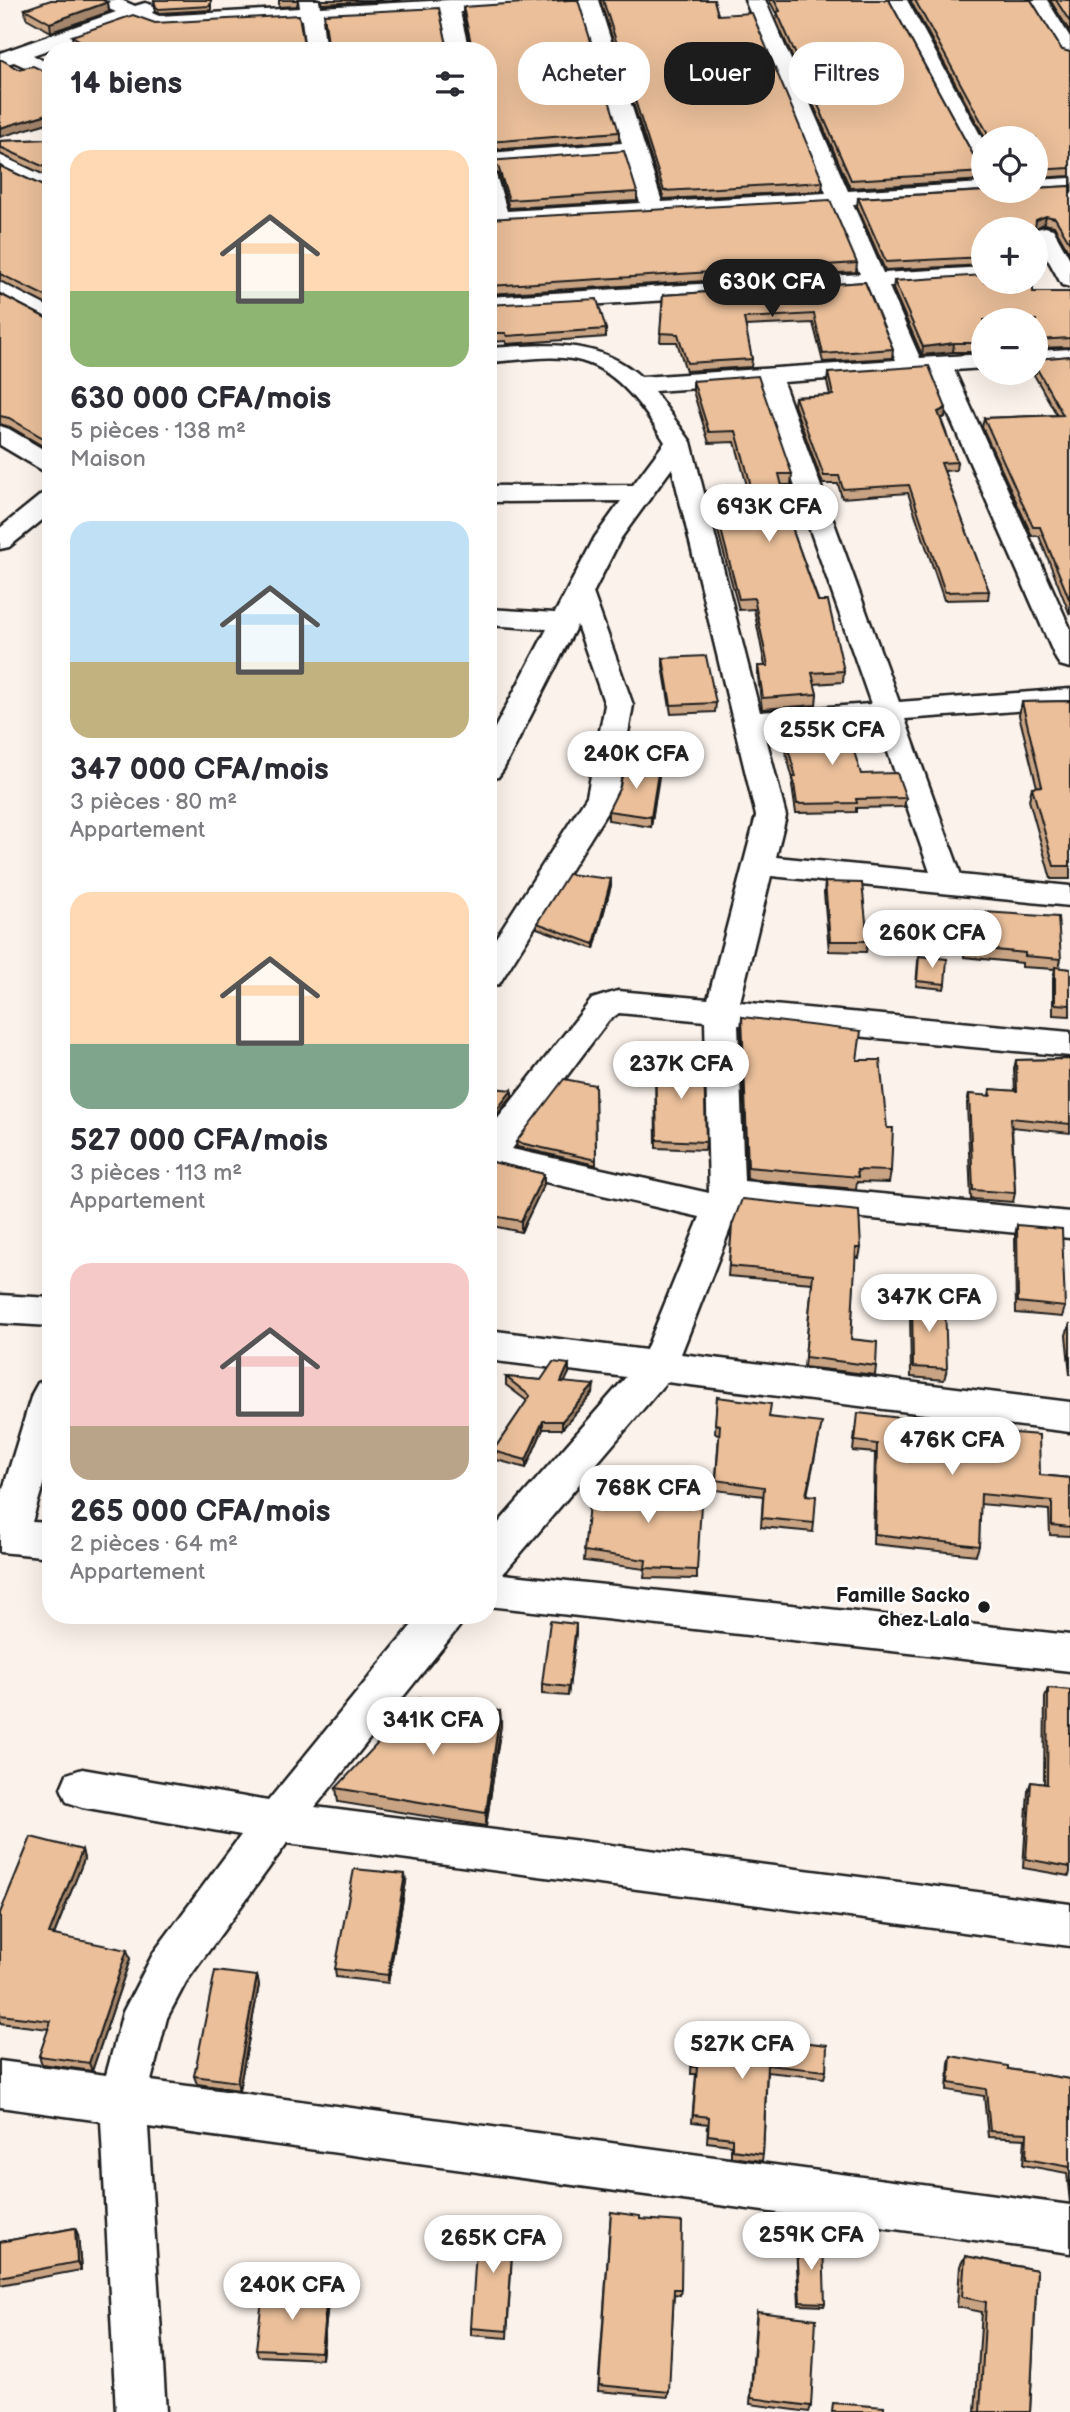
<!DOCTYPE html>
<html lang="fr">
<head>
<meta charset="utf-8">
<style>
	:root { --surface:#fff; --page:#f7f7f7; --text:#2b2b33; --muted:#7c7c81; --accent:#1c1c1c }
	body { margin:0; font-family:"Balsamiq Sans",sans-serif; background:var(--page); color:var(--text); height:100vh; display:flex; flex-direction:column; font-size:26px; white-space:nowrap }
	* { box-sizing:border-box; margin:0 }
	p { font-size:23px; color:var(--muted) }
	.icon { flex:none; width:38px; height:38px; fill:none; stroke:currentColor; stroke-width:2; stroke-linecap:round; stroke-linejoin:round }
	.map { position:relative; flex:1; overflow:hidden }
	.sheet { position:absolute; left:42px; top:42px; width:455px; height:1582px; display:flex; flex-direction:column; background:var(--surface); border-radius:28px; box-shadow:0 7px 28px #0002 }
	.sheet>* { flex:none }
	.hud { position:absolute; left:518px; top:42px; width:446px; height:63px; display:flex; gap:14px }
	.controls { position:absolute; left:971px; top:126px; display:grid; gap:14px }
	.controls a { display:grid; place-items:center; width:77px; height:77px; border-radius:50%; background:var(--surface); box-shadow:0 7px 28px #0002; font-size:35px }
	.price { position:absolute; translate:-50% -60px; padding:0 16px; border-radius:24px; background:#fff; color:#222; font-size:23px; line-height:46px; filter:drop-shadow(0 2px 4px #0008) }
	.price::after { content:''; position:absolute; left:50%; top:42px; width:21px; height:16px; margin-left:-10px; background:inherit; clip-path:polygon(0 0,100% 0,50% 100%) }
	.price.selected { background:var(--accent); color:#fff }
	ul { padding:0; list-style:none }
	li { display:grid; align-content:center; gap:14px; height:371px; padding:0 28px }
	li span { display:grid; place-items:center; height:217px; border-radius:21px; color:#555 }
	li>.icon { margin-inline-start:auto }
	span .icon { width:126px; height:126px; fill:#fffc; stroke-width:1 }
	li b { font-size:30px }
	h2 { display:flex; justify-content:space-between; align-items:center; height:84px; padding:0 28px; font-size:30px }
	.tag { padding:0 24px; border-radius:28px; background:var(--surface); box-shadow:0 7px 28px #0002; font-size:24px; line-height:63px }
	.tag.selected { background:var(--accent); color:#fff }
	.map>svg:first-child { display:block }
</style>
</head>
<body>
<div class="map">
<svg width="1070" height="2412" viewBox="0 0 1070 2412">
	<rect width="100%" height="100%" fill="#fbf2eb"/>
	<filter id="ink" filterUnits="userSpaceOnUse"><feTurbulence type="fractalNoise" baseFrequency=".0143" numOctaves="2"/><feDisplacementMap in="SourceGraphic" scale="14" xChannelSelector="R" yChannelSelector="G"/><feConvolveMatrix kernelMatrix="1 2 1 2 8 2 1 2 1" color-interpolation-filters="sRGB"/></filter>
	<g filter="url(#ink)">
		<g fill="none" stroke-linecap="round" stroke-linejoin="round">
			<g stroke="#1c1c1c" stroke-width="5">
				<g id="minor">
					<path d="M94 0H121L135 6 145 3 152 5 155 9 152 13 159 16 300 8 299 0H319L320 7 449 0H577L574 4 567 6 460 12 469 51H449L441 13 322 19 326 51H306L302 20 156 28 134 20 33 55 51 65V79L14 62 0 66V53L116 12 97 4Z"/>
					<path d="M578 0H598L662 202 826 193 745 0H765L848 191 984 183V191H995L992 195 984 197 853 204 883 273 984 267V281L889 287 920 358 984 354V368L954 370 1070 628V668L1060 665 1056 659 930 372 783 382 899 702 1070 689V707L905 719 961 875 1070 886V906L771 876 740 1002 1070 1032V1056L738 1025 744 1181 1070 1212V1238L739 1206 681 1354 1070 1402V1432L666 1382 503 1574 1070 1635V1671L488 1606V1535L626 1377 488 1360V1330L646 1350 700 1217 488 1169V1131L592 999 618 991 708 999 756 816 672 468 621 538 593 593 633 705 617 796 499 984 488 987V950L587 796 605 705 577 625 503 770 498 777 488 779V741L547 629 488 625V609L555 613 595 537 621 501 488 502V486L633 485 665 442C645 410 619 371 581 361 552 353 517 361 488 362V348C544 345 596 337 641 377L896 360 866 288 488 311V297L860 274 831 206 488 226V173L496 175 507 211 640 203 626 156 488 167V153L622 143ZM759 384 871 704 760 712 691 442 654 391ZM877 721 930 872 776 857 786 816 764 730ZM619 1013 705 1021 709 1193 512 1149 608 1021Z"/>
					<path d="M887 0H907L984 142V169L976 168 973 163Z"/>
					<path d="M1027 0H1047L1070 37V59L1063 57Z"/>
					<path d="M0 155 51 179V195L0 171Z"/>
					<path d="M1070 178V192L1036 194 1028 191H1036V180Z"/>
					<path d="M1045 227 1053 229 1070 259V287L1062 285 1036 238 1037 229Z"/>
					<path d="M0 282 51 308V325L0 299Z"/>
					<path d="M1070 349V363L1036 365V351Z"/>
					<path d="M0 426 9 429 51 454V473L42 470 0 445Z"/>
					<path d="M51 492V513L9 547 0 549V528L42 494Z"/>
					<path d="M0 1295 51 1298V1326L0 1323Z"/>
					<path d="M51 1379V1458L32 1522 51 1523V1557L0 1552V1499L32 1394 38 1383Z"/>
					<path d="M420 1615H465L459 1627 315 1807 1070 1904V1946L287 1843 186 1982 167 2018 151 2081 1070 2205V2253L148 2127 166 2412H116L101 2121 0 2107V2061L106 2075 123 2012 154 1952 241 1835 82 1807 67 1802 61 1788 67 1774 82 1769 268 1801Z"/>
				</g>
			</g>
			<use href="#minor" fill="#fff" fill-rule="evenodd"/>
		</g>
		<g fill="#c9a484" stroke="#1c1c1c" stroke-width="2">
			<path d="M154 0H211V10L159 13 156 12Z"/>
			<path d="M279 0H298L297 6 279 7Z"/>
			<path d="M320 0H401L322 4Z"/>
			<path d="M600 0H714L718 15 823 182 822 191 664 199Z"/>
			<path d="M769 0H889L977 162H984V180L850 188 776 20 777 15Z"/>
			<path d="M910 0H1031L1062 50 1070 52V176L1036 178V138H985Z"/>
			<path d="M1050 0H1070V32Z"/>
			<path d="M108 2 109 12 51 32 26 18 25 9Z"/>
			<path d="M463 7 619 132V141L488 150V51L80 48 73 44 72 36 155 23 304 45 469 46 470 44 463 14Z"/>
			<path d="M51 139V178L0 154V141Z"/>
			<path d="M488 161 637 192V201L509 208 499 174 489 170Z"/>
			<path d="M0 166 49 189 51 188V307L0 281Z"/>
			<path d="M1070 186V254L1054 226 1044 224 1035 228 984 229V265L885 270 857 206 858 198Z"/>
			<path d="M488 219 857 263 856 272 488 294Z"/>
			<path d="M1036 232 1045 249 1044 258H1036Z"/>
			<path d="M894 281 1033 292H1070V347L1036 348V320H984V352H953L922 355 893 289Z"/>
			<path d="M865 282 893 349 892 358 823 362 813 323 745 326 752 359 751 367 686 371 677 342H660L663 295Z"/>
			<path d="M0 294 48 319 51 317V451L10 427 0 424Z"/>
			<path d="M488 305 606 329V337L507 344 506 341 491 342 488 338Z"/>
			<path d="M1070 356V615L1039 536H1032L982 427 984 418 1057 415 1033 373H1036V357L1038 359Z"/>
			<path d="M828 373 946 408 945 417 941 419 957 462 956 470 944 471 989 591 988 599 944 600 908 493 842 498 838 484H823L794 405 795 397 830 395 827 382Z"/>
			<path d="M693 381 792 474 791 485H782L794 534 844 671 843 682 814 684 817 694 816 705 762 709 758 677V666H765L754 609 739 610 711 505 712 495 749 493 735 442 709 443 693 391Z"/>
			<path d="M663 658 716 703 715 712 671 714 663 666Z"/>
			<path d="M1070 701V879H1051L1029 800 1032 787H1037L1019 715 1022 702Z"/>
			<path d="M781 723 861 774 906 798 904 807 856 808V812L796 813 792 786 793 779 780 731Z"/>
			<path d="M659 767 651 827 608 820V811Z"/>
			<path d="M611 879V885L594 949 537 928V923Z"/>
			<path d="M825 882 868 941 866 952 829 951 824 893Z"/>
			<path d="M968 911 1061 959 1059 968 1070 969V1016L1053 1015V978L1055 969 1022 967V963L964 957 966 922Z"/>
			<path d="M918 961 945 984 944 989 916 986Z"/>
			<path d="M742 1017 857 1060 891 1171 889 1183 857 1182 856 1189 747 1179 741 1029Z"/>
			<path d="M1070 1059V1133L1012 1127 1015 1193 1013 1202 971 1199 967 1103 969 1094 989 1096 990 1089 1015 1091 1014 1069 1016 1060Z"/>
			<path d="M655 1061 706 1142 705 1150 656 1148Z"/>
			<path d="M595 1085 596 1165 517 1147 516 1142Z"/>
			<path d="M488 1161 544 1174V1184L521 1232 488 1225Z"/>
			<path d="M732 1225 861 1248 859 1258 855 1257 851 1339 876 1366 875 1375 804 1367 812 1283 728 1276Z"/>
			<path d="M1017 1225 1065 1307 1062 1317 1016 1313 1015 1235Z"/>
			<path d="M912 1299 947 1369 944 1380 911 1377 910 1309Z"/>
			<path d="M1070 1323V1375L1066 1335Z"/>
			<path d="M569 1364V1373L564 1382 593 1393 562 1429H543L526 1468 493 1459V1451L527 1401 506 1385V1377L541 1380Z"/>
			<path d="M717 1397 769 1417 820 1432 807 1495 814 1523 813 1532 761 1527 763 1496 715 1490 719 1434 715 1433Z"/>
			<path d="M856 1422 978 1430 1040 1475 1070 1478V1536L1050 1535 1049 1510 980 1504 979 1546 976 1555 873 1544 875 1453 853 1451Z"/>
			<path d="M589 1505 697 1570V1579L644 1578 645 1569 584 1561Z"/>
			<path d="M576 1624 568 1696 542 1694V1684Z"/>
			<path d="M1048 1688 1070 1690V1872L1069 1876 1023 1868 1028 1791 1031 1782 1044 1784 1045 1697Z"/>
			<path d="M500 1711 501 1725 486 1826 338 1802 336 1788Z"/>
			<path d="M82 1850 84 1859 54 1935 130 1959 92 2071 42 2064 39 2056 49 2029 0 2023V1913Z"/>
			<path d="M406 1882 388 1983 336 1977 335 1969Z"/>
			<path d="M257 1976 259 1985 239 2090 197 2084 194 2076Z"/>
			<path d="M693 2032 722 2033 826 2071 824 2078 767 2072 763 2154 762 2161 731 2157V2145L707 2142 708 2124 692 2122 696 2074H691Z"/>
			<path d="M951 2056 1008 2069 1070 2079V2203L1067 2173 1023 2165 1025 2139 988 2137 984 2096 947 2090 949 2063Z"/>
			<path d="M611 2212 640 2219 681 2289 680 2295 674 2294 668 2397 598 2391Z"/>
			<path d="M514 2221 507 2338 471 2335V2328Z"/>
			<path d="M75 2228 78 2235 81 2270 0 2285V2242Z"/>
			<path d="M797 2242 825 2303 824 2306 799 2305 796 2246Z"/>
			<path d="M965 2256 1037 2270 1030 2412H975L982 2312 957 2307 960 2266Z"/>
			<path d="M328 2303 322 2359 258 2356 256 2349Z"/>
			<path d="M757 2312 811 2406 809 2412 750 2404 756 2319Z"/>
		</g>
		<g fill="#a4866c" stroke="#1c1c1c" stroke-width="2">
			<path d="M108 2 109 12 51 32 50 23Z"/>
			<path d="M51 113V122L0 137V128Z"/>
			<path d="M1046 216 1044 224 1034 229 1036 220Z"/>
			<path d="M954 343 953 352 922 355 923 347Z"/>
			<path d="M946 408 945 417 937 420 938 412Z"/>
			<path d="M659 767V777L651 827V817Z"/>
			<path d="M611 879V885L594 949V944Z"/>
			<path d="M512 1090V1096L488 1126V1121Z"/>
			<path d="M544 1174V1184L521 1232V1221Z"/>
			<path d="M569 1364V1373L561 1390V1382Z"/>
			<path d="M594 1385 593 1393 562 1429V1421Z"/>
			<path d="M543 1421V1429L526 1468V1460Z"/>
			<path d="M576 1624V1634L568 1696Z"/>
			<path d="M500 1711 501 1725 486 1826V1813Z"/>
			<path d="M82 1850 84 1859 51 1942 49 1934Z"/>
			<path d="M405 1874 406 1882 388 1983V1975Z"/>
			<path d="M127 1950 130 1959 92 2071 89 2063Z"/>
			<path d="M257 1976 259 1985 239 2090 237 2082Z"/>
			<path d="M75 2228 78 2235 81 2270 77 2262Z"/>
			<path d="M327 2296 328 2303 322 2359 321 2352Z"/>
		</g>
		<g fill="#eabf9a" stroke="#1c1c1c" stroke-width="2">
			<path d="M51 0H102L108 2 50 23 25 9Z"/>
			<path d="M154 0H211L210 6 159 9 156 7Z"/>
			<path d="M569 0H578L619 132 488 142V51H73L88 45 72 36 133 15 155 23 299 15 304 45 326 46 328 43 324 14 439 8 447 45 469 46 471 43 463 7Z"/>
			<path d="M603 0H714L718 15 752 13 823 182 664 191Z"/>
			<path d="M774 0H889L977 162H984V172L851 180 777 12 780 11Z"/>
			<path d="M915 0H1031L1062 50 1070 52V168L1036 170V138H987V132Z"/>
			<path d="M1056 0H1070V22Z"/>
			<path d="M0 60H2L18 69 33 66 50 74 51 71V113L0 128Z"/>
			<path d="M51 139V170L0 147V141Z"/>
			<path d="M624 151 637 192 509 200 498 166 488 162V161Z"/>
			<path d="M0 166 49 189 51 188V299L0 274Z"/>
			<path d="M1070 186V243L1055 218 1046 216 1036 220 1035 229H984V257L886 262 858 198 987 191H1036V188Z"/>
			<path d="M830 200 857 263 488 286V219Z"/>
			<path d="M1036 232 1045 249 1036 250Z"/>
			<path d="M984 275V282H1033V292H1070V338L1037 340 1036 341V320H984V343H954L923 347 894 281Z"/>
			<path d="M865 282 893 349 823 354 814 314 744 318 752 359 687 363 678 334 660 333 663 295Z"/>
			<path d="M0 294 48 319 51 317V442H50L9 418 0 416Z"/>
			<path d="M597 299 606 329 507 336 506 333H491L488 330V305Z"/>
			<path d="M1070 356V601L1040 527H1033L984 418 1063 415 1036 367V357L1038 359Z"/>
			<path d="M929 366 946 408 938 412 957 462 941 463 989 591 945 592 909 485 843 489 839 476H824L795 397 833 395 828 373Z"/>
			<path d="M758 376 792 474H779L794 534 818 601H828L844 671 812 673 817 694 763 698 758 666H768L754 598 739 599 712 495 753 493 736 431 709 432 693 381Z"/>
			<path d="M706 656 716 703 671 705 663 658Z"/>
			<path d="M1070 701V866H1054L1032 787 1042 786 1022 702Z"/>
			<path d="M823 719 826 728 846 726 861 774 897 773 906 798 856 799 857 803 797 804 793 777H796L781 723Z"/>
			<path d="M624 765 659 767 651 817 608 811 620 787Z"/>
			<path d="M568 874 611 879 594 944 537 923Z"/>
			<path d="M825 882 862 883 868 941H830Z"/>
			<path d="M968 911 1058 917 1061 959 1025 956V953L966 947Z"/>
			<path d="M919 956 947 959 945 984 917 981Z"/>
			<path d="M1055 967 1070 969V1005L1055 1004Z"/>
			<path d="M742 1017 861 1031 857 1060H880L887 1128H893L891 1171 857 1170 858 1177 748 1167Z"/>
			<path d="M1070 1059V1124L1011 1118 1015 1193 973 1190 969 1094 991 1096 990 1089 1017 1091 1016 1060Z"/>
			<path d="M704 1060 706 1142 657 1140 655 1061Z"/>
			<path d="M564 1079 595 1085 596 1160 516 1142Z"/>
			<path d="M493 1088 512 1090 488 1121V1094Z"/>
			<path d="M488 1161 544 1174 521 1221 488 1215Z"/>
			<path d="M742 1199 859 1211 861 1248H856L851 1339 877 1342 876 1366 805 1357 813 1274 729 1266 732 1225Z"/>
			<path d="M1017 1225 1062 1229 1065 1307 1018 1302Z"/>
			<path d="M912 1299 945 1301 947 1369 913 1367Z"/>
			<path d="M553 1362 569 1364 561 1382 594 1385 562 1421H543L526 1460 493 1451 530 1396 506 1377 541 1380Z"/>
			<path d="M717 1397 771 1404 769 1417 822 1423 806 1495 816 1496 814 1523 762 1518 764 1487 716 1480 720 1425 715 1424Z"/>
			<path d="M858 1413 978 1427V1430L1039 1435 1040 1475 1070 1478V1527L1052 1525V1501L981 1494 979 1546 875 1534 877 1444 855 1441Z"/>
			<path d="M628 1481 702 1488 697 1570 645 1568 646 1560 584 1551 589 1505 596 1494 622 1497V1488L627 1489Z"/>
			<path d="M550 1621 576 1624 569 1687 542 1684Z"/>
			<path d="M1048 1688 1070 1690V1867L1026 1859 1031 1782 1047 1784Z"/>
			<path d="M420 1698 500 1711 486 1813 336 1788Z"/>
			<path d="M31 1837 82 1850 49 1934 127 1950 89 2063 39 2056 51 2021 0 2015V1913Z"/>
			<path d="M354 1869 405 1874 388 1975 335 1969Z"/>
			<path d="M215 1971 257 1976 237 2082 194 2076Z"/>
			<path d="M694 2025 722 2028V2033L827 2045 826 2071 767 2065 763 2154 732 2150V2138L708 2135 709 2117 693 2115 697 2067H692Z"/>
			<path d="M951 2056 1008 2066V2069L1070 2079V2167L1026 2159 1027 2133 990 2131 986 2089 949 2083Z"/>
			<path d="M611 2212 640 2216V2219L682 2222 681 2289H674L669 2392 599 2385Z"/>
			<path d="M478 2219 514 2221 507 2331 471 2328Z"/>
			<path d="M75 2228 77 2262 0 2277V2242Z"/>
			<path d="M797 2242 823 2243 825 2303 800 2302Z"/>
			<path d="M965 2256 1037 2270 1030 2412H980L986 2302 962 2297Z"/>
			<path d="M263 2292 327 2296 321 2352 256 2349Z"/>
			<path d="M757 2312 816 2319 811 2406 751 2398Z"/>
			<path d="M833 2403 884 2407V2412H832Z"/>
		</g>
	</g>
	<circle fill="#1c1c1c" stroke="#fff" stroke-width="2.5" cx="984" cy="1607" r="7"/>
	<g text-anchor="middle" stroke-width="5" stroke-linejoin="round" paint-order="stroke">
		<g font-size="21" font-weight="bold" fill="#1c1c1c" stroke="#fff" text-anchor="end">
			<text x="970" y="1602">Famille Sacko<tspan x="970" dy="24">chez Lala</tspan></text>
		</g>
	</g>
</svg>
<div class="controls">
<a><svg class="icon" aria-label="locate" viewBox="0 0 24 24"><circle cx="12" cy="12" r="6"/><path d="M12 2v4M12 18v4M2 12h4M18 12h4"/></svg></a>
<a>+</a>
<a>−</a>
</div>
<b class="price selected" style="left:772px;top:319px">630K CFA</b>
<b class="price" style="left:769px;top:544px">693K CFA</b>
<b class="price" style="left:832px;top:767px">255K CFA</b>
<b class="price" style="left:636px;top:791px">240K CFA</b>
<b class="price" style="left:932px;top:970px">260K CFA</b>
<b class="price" style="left:681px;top:1101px">237K CFA</b>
<b class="price" style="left:929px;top:1334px">347K CFA</b>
<b class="price" style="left:952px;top:1477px">476K CFA</b>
<b class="price" style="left:648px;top:1525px">768K CFA</b>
<b class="price" style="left:433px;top:1757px">341K CFA</b>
<b class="price" style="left:742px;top:2081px">527K CFA</b>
<b class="price" style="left:811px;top:2272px">259K CFA</b>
<b class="price" style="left:493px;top:2275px">265K CFA</b>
<b class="price" style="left:292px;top:2322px">240K CFA</b>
<div class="hud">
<a class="tag">Acheter</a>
<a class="tag selected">Louer</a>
<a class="tag">Filtres</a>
</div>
<section class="sheet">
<h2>14 biens<svg class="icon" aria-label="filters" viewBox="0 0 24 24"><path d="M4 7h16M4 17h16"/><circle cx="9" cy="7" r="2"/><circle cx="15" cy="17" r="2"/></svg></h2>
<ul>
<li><span style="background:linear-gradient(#ffd9b3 65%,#8fb573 0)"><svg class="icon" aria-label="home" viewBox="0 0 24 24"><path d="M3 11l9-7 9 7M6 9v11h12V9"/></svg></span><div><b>630 000 CFA/mois</b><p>5 pièces · 138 m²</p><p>Maison</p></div></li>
<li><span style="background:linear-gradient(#bfe0f5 65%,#c2b280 0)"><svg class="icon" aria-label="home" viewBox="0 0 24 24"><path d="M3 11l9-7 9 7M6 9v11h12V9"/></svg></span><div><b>347 000 CFA/mois</b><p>3 pièces · 80 m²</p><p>Appartement</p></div></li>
<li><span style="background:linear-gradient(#ffd9b3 70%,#7fa58c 0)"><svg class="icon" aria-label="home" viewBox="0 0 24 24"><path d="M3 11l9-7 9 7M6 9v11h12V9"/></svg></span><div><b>527 000 CFA/mois</b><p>3 pièces · 113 m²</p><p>Appartement</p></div></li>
<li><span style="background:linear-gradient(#f6c9c9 75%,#b9a48a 0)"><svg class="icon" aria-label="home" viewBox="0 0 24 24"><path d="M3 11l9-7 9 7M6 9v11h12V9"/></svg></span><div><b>265 000 CFA/mois</b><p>2 pièces · 64 m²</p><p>Appartement</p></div></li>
</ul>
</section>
</div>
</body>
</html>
